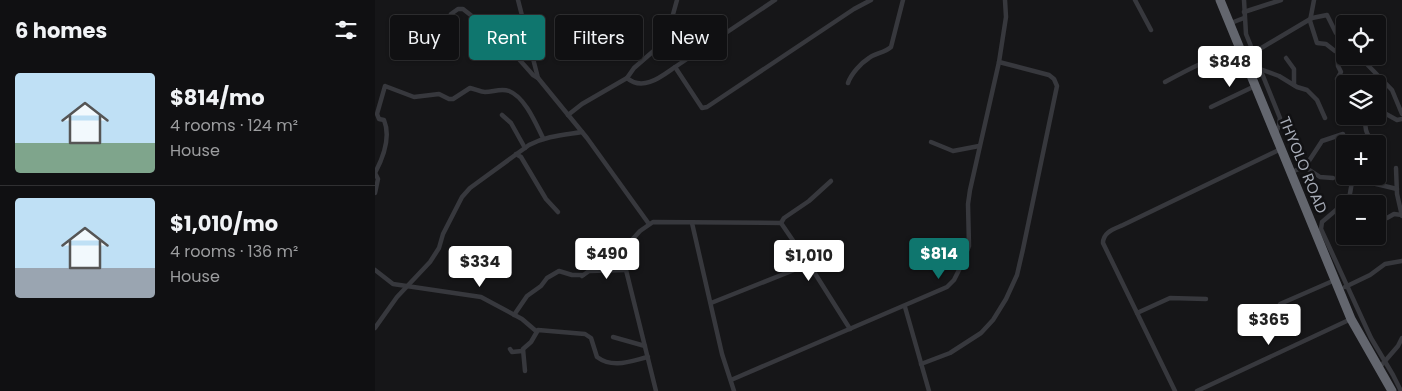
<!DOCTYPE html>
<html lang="en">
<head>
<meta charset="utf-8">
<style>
	:root { --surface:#101012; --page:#19191b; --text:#f1f3f6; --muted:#9c9d9f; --line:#303032; --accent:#0f766e }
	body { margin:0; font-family:Poppins,sans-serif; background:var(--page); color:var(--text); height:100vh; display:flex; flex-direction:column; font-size:19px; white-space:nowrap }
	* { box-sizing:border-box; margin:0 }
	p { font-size:16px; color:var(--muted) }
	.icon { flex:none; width:28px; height:28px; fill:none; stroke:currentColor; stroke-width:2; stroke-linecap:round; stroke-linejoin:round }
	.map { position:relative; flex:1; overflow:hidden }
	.drawer { display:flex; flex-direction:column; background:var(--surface); width:375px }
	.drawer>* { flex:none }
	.guide { position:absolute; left:15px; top:15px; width:475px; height:45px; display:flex; gap:10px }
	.buttons { position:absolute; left:961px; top:15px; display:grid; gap:10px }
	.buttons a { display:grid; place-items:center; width:50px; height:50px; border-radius:5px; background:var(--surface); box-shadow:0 1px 4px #0004,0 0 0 1px var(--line); font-size:25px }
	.price { position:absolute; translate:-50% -42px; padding:0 11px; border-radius:5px; background:#fff; color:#222; font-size:16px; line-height:32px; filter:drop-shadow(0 1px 2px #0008) }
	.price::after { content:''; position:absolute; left:50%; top:30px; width:15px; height:11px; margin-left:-8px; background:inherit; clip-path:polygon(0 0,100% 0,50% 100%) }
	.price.current { background:var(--accent); color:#fff }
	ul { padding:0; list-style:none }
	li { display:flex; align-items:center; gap:15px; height:125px; padding:0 15px }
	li+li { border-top:1px solid var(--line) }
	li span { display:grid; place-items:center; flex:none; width:140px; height:100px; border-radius:5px; color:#555 }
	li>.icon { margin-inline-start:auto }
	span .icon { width:60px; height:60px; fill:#fffc; stroke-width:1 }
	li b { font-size:21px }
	h2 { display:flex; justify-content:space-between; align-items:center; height:60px; padding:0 15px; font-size:21px }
	.pill { padding:0 18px; border-radius:5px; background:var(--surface); box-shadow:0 1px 4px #0004,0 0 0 1px var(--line); font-size:18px; line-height:45px }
	.pill.current { background:var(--accent); color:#fff }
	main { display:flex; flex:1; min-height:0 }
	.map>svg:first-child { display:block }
</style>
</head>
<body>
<main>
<section class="drawer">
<h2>6 homes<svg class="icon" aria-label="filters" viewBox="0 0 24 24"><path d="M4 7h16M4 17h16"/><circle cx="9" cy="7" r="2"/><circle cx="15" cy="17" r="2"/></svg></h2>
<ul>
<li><span style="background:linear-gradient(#bfe0f5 70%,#7fa58c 0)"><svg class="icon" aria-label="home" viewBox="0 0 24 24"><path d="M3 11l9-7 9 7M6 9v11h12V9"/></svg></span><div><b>$814/mo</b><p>4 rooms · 124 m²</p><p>House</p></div></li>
<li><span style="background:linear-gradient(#bfe0f5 70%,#9aa5b1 0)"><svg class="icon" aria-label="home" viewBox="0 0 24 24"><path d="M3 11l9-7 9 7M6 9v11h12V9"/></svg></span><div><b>$1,010/mo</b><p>4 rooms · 136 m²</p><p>House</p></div></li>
</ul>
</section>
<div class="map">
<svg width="1027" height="391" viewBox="0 0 1027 391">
	<rect width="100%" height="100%" fill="#161618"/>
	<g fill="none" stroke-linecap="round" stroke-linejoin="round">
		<g stroke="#37383d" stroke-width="4.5">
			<path d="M143 0 163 78 212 138 274 224"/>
			<path d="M400 0 300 67 327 108 332 107 479 9 496 0"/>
			<path d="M760 0 776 30"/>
			<path d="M869 0 871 34 905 118 904 126 901 132"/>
			<path d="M939 0 935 21 942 43 951 44 960 51 970 52"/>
			<path d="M869 12 906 0"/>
			<path d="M76 14 83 9H88L126 39 158 75 163 78"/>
			<path d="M856 23 869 18"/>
			<path d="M1002 35H1003"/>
			<path d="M962 51 963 66 966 72 962 79 963 86 970 96"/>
			<path d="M878 53 937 18 952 15 961 33 970 38"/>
			<path d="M984 56 1017 90 1027 114"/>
			<path d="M911 58 919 69V85"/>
			<path d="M885 69 904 76 922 87 932 90 942 100 950 118"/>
			<path d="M252 78C268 92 287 76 300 67"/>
			<path d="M790 82C814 69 839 56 865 49"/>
			<path d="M473 83C476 74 486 63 494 58 501 53 509 53 516 47L528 0"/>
			<path d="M836 107 880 86"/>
			<path d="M1002 109 1022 120 1027 119"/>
			<path d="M127 115 136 123 150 148"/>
			<path d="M193 115 207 104 252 78 259 68 282 48 285 45 282 28 297 18 302 0"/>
			<path d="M989 116 991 130 996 144"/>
			<path d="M556 142 578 151 604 146"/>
			<path d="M973 144 982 141 993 135"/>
			<path d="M141 154 146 157 171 199 183 212"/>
			<path d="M930 167 945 177 958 178"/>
			<path d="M1021 168 1022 194 1027 216"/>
			<path d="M916 172 930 167 947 141 968 134"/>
			<path d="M981 176 977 182 974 199 947 222 946 229 996 338 1018 375 1026 391"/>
			<path d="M997 183 1022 189"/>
			<path d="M0 193 3 179 0 173C8 158 16 137 9 120L4 119 2 114 10 86 39 97 64 94 74 99H78L95 88C100 89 106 92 110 92 118 92 126 88 134 91 150 97 161 124 168 138"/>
			<path d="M1012 218 1019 214 1027 215"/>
			<path d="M317 223 347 354 359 391"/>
			<path d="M406 223 434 264 475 329"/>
			<path d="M406 223 409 218 434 201 456 181"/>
			<path d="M0 270 18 284 106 297 147 319 161 331"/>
			<path d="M207 276 214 271 251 270"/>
			<path d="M970 287 995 275 1010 264 1027 261"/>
			<path d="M336 303 434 264"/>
			<path d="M905 304 960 280"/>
			<path d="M530 307 554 391"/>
			<path d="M762 313 795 298 831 299"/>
			<path d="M139 315 152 296 166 286 172 278 184 271 197 275H208"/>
			<path d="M0 328 22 297 55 262 64 248 68 234 87 197 95 188 154 145C171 136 188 135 207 132"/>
			<path d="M238 337 270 346"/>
			<path d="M135 349 137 352 147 351"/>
			<path d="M546 364 575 353 606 333 618 320 631 299 642 275 648 249 682 86 679 79 674 75 624 62"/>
			<path d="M1004 368 1023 346 1027 338"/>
			<path d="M150 371 148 349 156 342 163 330 210 334 216 338 222 357C238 369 256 361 273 357"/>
			<path d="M356 380 572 287 579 280 585 268 594 246 593 204 595 190 624 62 631 17 630 0"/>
			<path d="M281 391 251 270 252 248 255 242 265 231 278 222 406 223"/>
			<path d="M800 391 728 243C728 232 739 229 748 225L906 149"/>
			<path d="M822 391 976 319"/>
		</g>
		<path stroke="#63666e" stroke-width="9" d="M845 0 976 319 1017 391"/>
	</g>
	<g text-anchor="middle" stroke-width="5" stroke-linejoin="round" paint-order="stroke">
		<g font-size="15" fill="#a8adb8" stroke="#111113">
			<text transform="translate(928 165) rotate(68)" y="5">THYOLO ROAD</text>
		</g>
	</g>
</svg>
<div class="buttons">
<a><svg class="icon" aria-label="locate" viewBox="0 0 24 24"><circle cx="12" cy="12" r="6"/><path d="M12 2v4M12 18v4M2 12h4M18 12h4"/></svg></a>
<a><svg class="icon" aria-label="layers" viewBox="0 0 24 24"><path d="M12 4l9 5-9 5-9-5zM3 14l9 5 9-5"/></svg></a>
<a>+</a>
<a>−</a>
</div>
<b class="price" style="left:855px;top:88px">$848</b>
<b class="price" style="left:232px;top:280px">$490</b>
<b class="price current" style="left:564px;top:280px">$814</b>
<b class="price" style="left:434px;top:282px">$1,010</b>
<b class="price" style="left:105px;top:288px">$334</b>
<b class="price" style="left:894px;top:346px">$365</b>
<div class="guide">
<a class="pill">Buy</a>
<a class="pill current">Rent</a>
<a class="pill">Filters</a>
<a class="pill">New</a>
</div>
</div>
</main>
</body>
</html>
